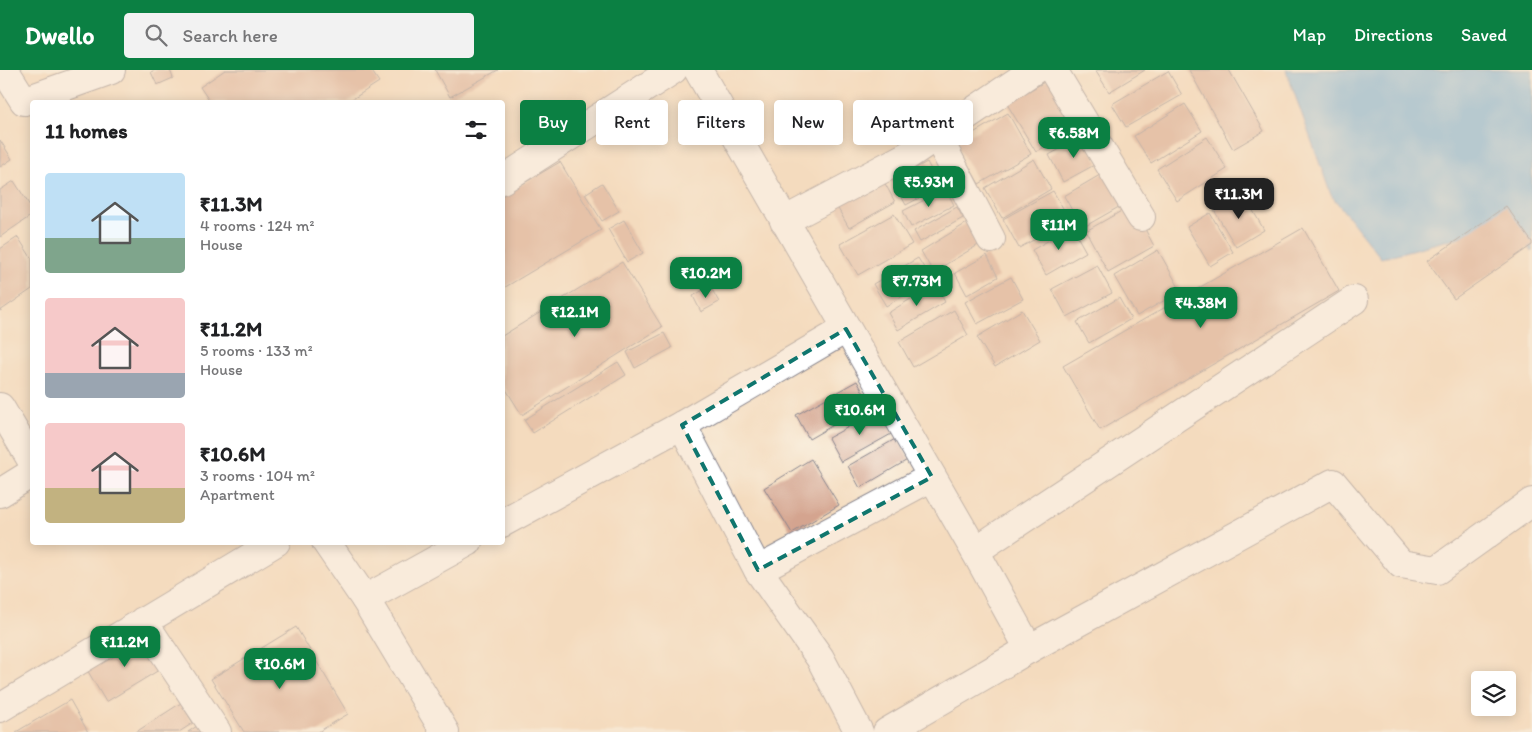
<!DOCTYPE html>
<html lang="en">
<head>
<meta charset="utf-8">
<style>
	:root { --surface:#fff; --page:#f2f2f2; --text:#202124; --muted:#757577; --accent:#0b8043 }
	body { margin:0; font-family:Itim,sans-serif; background:var(--page); color:var(--text); height:100vh; display:flex; flex-direction:column; font-size:19px; white-space:nowrap }
	* { box-sizing:border-box; margin:0 }
	p { font-size:16px; color:var(--muted) }
	.icon { flex:none; width:28px; height:28px; fill:none; stroke:currentColor; stroke-width:2; stroke-linecap:round; stroke-linejoin:round }
	.map { position:relative; flex:1; overflow:hidden }
	.drawer { position:absolute; left:30px; top:30px; width:475px; height:445px; display:flex; flex-direction:column; background:var(--surface); border-radius:5px; box-shadow:0 2px 12px #0003 }
	.drawer>* { flex:none }
	.top-card { position:absolute; left:520px; top:30px; width:475px; height:45px; display:flex; gap:10px }
	.controls { position:absolute; left:1471px; top:601px; display:grid; gap:10px }
	.controls a { display:grid; place-items:center; width:45px; height:45px; border-radius:5px; background:var(--surface); box-shadow:0 2px 12px #0003; font-size:25px }
	.price { position:absolute; translate:-50% -42px; padding:0 11px; border-radius:10px; background:var(--accent); color:#fff; font-size:16px; line-height:32px; filter:drop-shadow(0 1px 2px #0008) }
	.price::after { content:''; position:absolute; left:50%; top:30px; width:15px; height:11px; margin-left:-8px; background:inherit; clip-path:polygon(0 0,100% 0,50% 100%) }
	.price.active { background:#222; color:#fff }
	ul { padding:0; list-style:none }
	li { display:flex; align-items:center; gap:15px; height:125px; padding:0 15px }
	li span { display:grid; place-items:center; flex:none; width:140px; height:100px; border-radius:5px; color:#555 }
	li>.icon { margin-inline-start:auto }
	span .icon { width:60px; height:60px; fill:#fffc; stroke-width:1 }
	li b { font-size:21px }
	h2 { display:flex; justify-content:space-between; align-items:center; height:60px; padding:0 15px; font-size:21px }
	.chip { padding:0 18px; border-radius:5px; background:var(--surface); box-shadow:0 2px 12px #0003; font-size:18px; line-height:45px }
	.chip.active { background:var(--accent); color:#fff }
	header { display:flex; align-items:center; gap:30px; box-sizing:border-box; height:70px; padding:0 25px; background:var(--accent); color:#fff }
	header strong { font-size:24px }
	nav { display:flex; gap:28px; margin-inline-start:auto; font-size:18px }
	.search { width:350px; height:45px; background:var(--page); display:flex; align-items:center; gap:12px; box-sizing:border-box; padding:0 18px; border-radius:5px; color:var(--muted); font-size:19px }
	.map>svg:first-child { display:block }
</style>
</head>
<body>
<header>
<strong>Dwello</strong>
<div class="search"><svg class="icon" aria-label="search" viewBox="0 0 24 24"><circle cx="10" cy="10" r="6"/><path d="M15 15l6 6"/></svg>Search here</div>
<nav><a>Map</a><a>Directions</a><a>Saved</a></nav>
</header>
<div class="map">
<svg width="1532" height="662" viewBox="0 0 1532 662">
	<rect width="100%" height="100%" fill="#fbf7ec"/>
	<filter id="ink" filterUnits="userSpaceOnUse"><feTurbulence type="fractalNoise" baseFrequency=".02" numOctaves="2"/><feDisplacementMap in="SourceGraphic" scale="10" xChannelSelector="R" yChannelSelector="G"/><feConvolveMatrix kernelMatrix="1 2 1 2 8 2 1 2 1" color-interpolation-filters="sRGB"/></filter>
	<filter id="wash" filterUnits="userSpaceOnUse"><feTurbulence type="fractalNoise" baseFrequency=".0096" numOctaves="4" result="noise"/><feDisplacementMap in="SourceGraphic" scale="20" xChannelSelector="R" yChannelSelector="G"/><feGaussianBlur stdDeviation="1.12" result="paint"/><feColorMatrix in="noise" values="0 0 0 0 0 0 0 0 0 0 0 0 0 0 0 0 0 1.4 0 .05"/><feComposite in="paint" operator="in"/></filter>
	<g filter="url(#wash)">
		<rect width="100%" height="100%" fill="#f4dbbe"/>
		<path fill="#6eb4e4" stroke="#4472a1" d="M1286 0H1532V182L1509 154 1381 188 1331 125Z"/>
		<g id="blocks">
			<g fill="#d4a48f">
				<path d="M155 0H170L173 8 157 15 151 2Z"/>
				<path d="M225 0H371L379 12 348 32H210L200 17Z"/>
				<path d="M435 0H498L450 27Z"/>
				<path d="M1095 0H1145L1109 22Z"/>
				<path d="M1189 0H1229L1264 61 1233 79Z"/>
				<path d="M1168 1 1182 25 1126 57 1112 34Z"/>
				<path d="M1051 8 1079 56 1036 82 1007 34Z"/>
				<path d="M1185 34 1202 61 1151 93 1134 66Z"/>
				<path d="M1008 43 1031 84 979 114 956 73Z"/>
				<path d="M1084 66 1098 93 1063 112 1049 85Z"/>
				<path d="M1207 67 1227 99 1177 131 1157 99Z"/>
				<path d="M0 70 12 89 0 97Z"/>
				<path d="M1034 89 1051 119 1002 148 985 118Z"/>
				<path d="M560 92 601 160 502 219V126Z"/>
				<path d="M927 92 940 117 906 135 893 111Z"/>
				<path d="M1105 102 1124 134 1082 158 1064 126Z"/>
				<path d="M882 108 895 132 849 158 836 135Z"/>
				<path d="M14 111 32 139V145L0 167V120Z"/>
				<path d="M602 113 619 141 602 151 585 124Z"/>
				<path d="M946 119 954 135 911 157 903 141Z"/>
				<path d="M1053 121 1070 150 1019 178 1003 149Z"/>
				<path d="M1243 123 1264 160 1236 177 1214 140Z"/>
				<path d="M1132 135 1154 176 1108 202 1086 161Z"/>
				<path d="M1506 136 1532 172V175L1454 229 1427 191Z"/>
				<path d="M957 137 963 148 920 172 914 161Z"/>
				<path d="M1210 143 1233 182 1210 196 1187 157Z"/>
				<path d="M894 144 912 174 858 205 840 174Z"/>
				<path d="M624 150 643 183 627 192 608 159Z"/>
				<path d="M972 150 985 171 933 202 921 181Z"/>
				<path d="M1072 157 1086 182 1046 205 1032 180Z"/>
				<path d="M1303 158 1339 221 1100 360 1063 296Z"/>
				<path d="M18 167 32 189V219L0 241V179Z"/>
				<path d="M1158 180 1181 221 1137 246 1114 206Z"/>
				<path d="M987 185 998 207 967 225 955 203Z"/>
				<path d="M918 188 931 209 886 236 873 214Z"/>
				<path d="M622 192 662 257 522 345 502 313V266Z"/>
				<path d="M1097 195 1112 223 1067 247 1052 219Z"/>
				<path d="M1011 207 1023 229 977 254 965 232Z"/>
				<path d="M935 214 945 232 898 260 888 243Z"/>
				<path d="M710 216 719 232 701 242 693 226Z"/>
				<path d="M1119 228 1131 249 1089 273 1077 252Z"/>
				<path d="M954 240 968 265 913 297 899 272Z"/>
				<path d="M1022 240 1040 270 995 297 977 267Z"/>
				<path d="M664 263 672 278 635 298 627 282Z"/>
				<path d="M618 292 626 305 533 363 524 350Z"/>
				<path d="M857 311 870 334 809 369 796 345Z"/>
				<path d="M880 340 893 363 841 392 828 368Z"/>
				<path d="M897 368 909 389 860 418 848 396Z"/>
				<path d="M811 389 839 435 792 463 764 418Z"/>
				<path d="M296 557 348 644 318 662H244L211 609Z"/>
				<path d="M145 563 164 597 106 632 86 598Z"/>
				<path d="M70 630 88 662H16Z"/>
				<path d="M181 633 193 653 179 662H136Z"/>
				<path d="M200 654 205 662H188Z"/>
			</g>
		</g>
	</g>
	<g filter="url(#ink)">
		<use href="#blocks" fill-opacity="0" stroke="#88858e" stroke-width="1"/>
		<g fill="none" stroke-linecap="round" stroke-linejoin="round">
			<g stroke="#88858e" stroke-width="30">
				<g id="minor">
					<path d="M698 0 975 481 1354 230"/>
					<path d="M1053 0 1141 147"/>
					<path d="M9 7 24 31 111 0"/>
					<path d="M937 66 991 169"/>
					<path d="M502 110 673 0"/>
					<path d="M784 151 907 86 1034 0"/>
					<path d="M0 337 32 391"/>
					<path d="M682 355 758 500 932 407"/>
					<path d="M0 423 32 403"/>
					<path d="M502 453 682 355 846 259"/>
					<path d="M326 472 365 529 468 472"/>
					<path d="M975 481 1029 579"/>
					<path d="M758 500 820 588 859 662"/>
					<path d="M365 529 445 662"/>
					<path d="M143 551 217 662"/>
					<path d="M0 638 276 472"/>
					<path d="M887 662 1029 579 1333 413 1401 494 1437 500 1532 432"/>
				</g>
			</g>
			<use href="#minor" stroke="#fff" stroke-width="28"/>
		</g>
	</g>
	<path d="M0 0H1532V662H0ZM846 259 932 407 758 500 682 355Z" fill="#f4dbbe" fill-opacity=".55" fill-rule="evenodd"/>
	<path fill="none" stroke="#0f766e" stroke-width="4" stroke-dasharray="10 6" stroke-linejoin="round" d="M846 259 932 407 758 500 682 355Z"/>
</svg>
<div class="controls">
<a><svg class="icon" aria-label="layers" viewBox="0 0 24 24"><path d="M12 4l9 5-9 5-9-5zM3 14l9 5 9-5"/></svg></a>
</div>
<b class="price" style="left:1074px;top:89px">₹6.58M</b>
<b class="price" style="left:929px;top:138px">₹5.93M</b>
<b class="price active" style="left:1239px;top:150px">₹11.3M</b>
<b class="price" style="left:1059px;top:181px">₹11M</b>
<b class="price" style="left:706px;top:229px">₹10.2M</b>
<b class="price" style="left:917px;top:237px">₹7.73M</b>
<b class="price" style="left:1201px;top:259px">₹4.38M</b>
<b class="price" style="left:575px;top:268px">₹12.1M</b>
<b class="price" style="left:860px;top:366px">₹10.6M</b>
<b class="price" style="left:125px;top:598px">₹11.2M</b>
<b class="price" style="left:280px;top:620px">₹10.6M</b>
<div class="top-card">
<a class="chip active">Buy</a>
<a class="chip">Rent</a>
<a class="chip">Filters</a>
<a class="chip">New</a>
<a class="chip">Apartment</a>
</div>
<section class="drawer">
<h2>11 homes<svg class="icon" aria-label="filters" viewBox="0 0 24 24"><path d="M4 7h16M4 17h16"/><circle cx="9" cy="7" r="2"/><circle cx="15" cy="17" r="2"/></svg></h2>
<ul>
<li><span style="background:linear-gradient(#bfe0f5 65%,#7fa58c 0)"><svg class="icon" aria-label="home" viewBox="0 0 24 24"><path d="M3 11l9-7 9 7M6 9v11h12V9"/></svg></span><div><b>₹11.3M</b><p>4 rooms · 124 m²</p><p>House</p></div></li>
<li><span style="background:linear-gradient(#f6c9c9 75%,#9aa5b1 0)"><svg class="icon" aria-label="home" viewBox="0 0 24 24"><path d="M3 11l9-7 9 7M6 9v11h12V9"/></svg></span><div><b>₹11.2M</b><p>5 rooms · 133 m²</p><p>House</p></div></li>
<li><span style="background:linear-gradient(#f6c9c9 65%,#c2b280 0)"><svg class="icon" aria-label="home" viewBox="0 0 24 24"><path d="M3 11l9-7 9 7M6 9v11h12V9"/></svg></span><div><b>₹10.6M</b><p>3 rooms · 104 m²</p><p>Apartment</p></div></li>
</ul>
</section>
</div>
</body>
</html>
